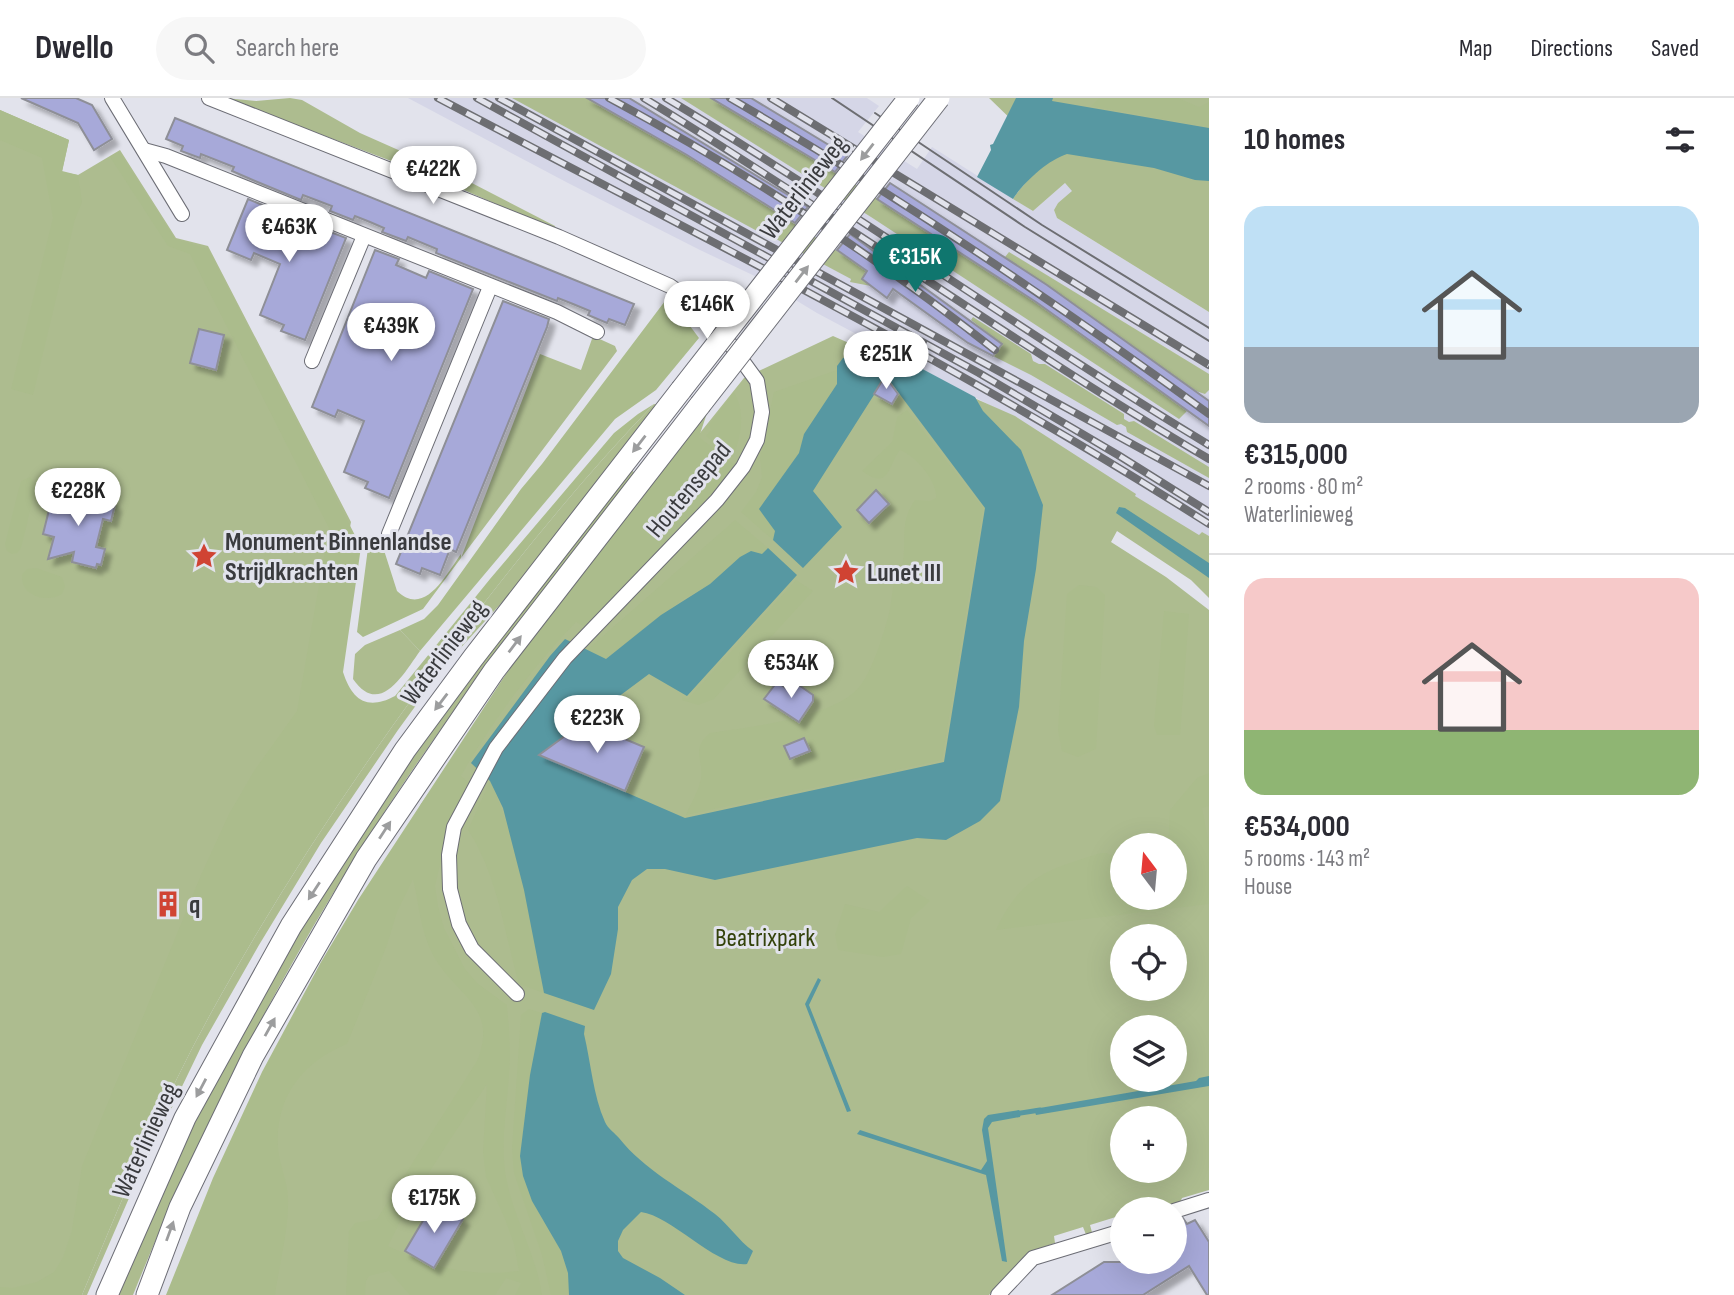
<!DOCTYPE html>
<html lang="en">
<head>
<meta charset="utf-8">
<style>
	:root { --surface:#fff; --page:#f7f7f7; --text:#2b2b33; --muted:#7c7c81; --line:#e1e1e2; --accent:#0f766e }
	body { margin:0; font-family:"Sofia Sans Condensed",sans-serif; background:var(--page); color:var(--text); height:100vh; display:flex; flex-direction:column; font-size:26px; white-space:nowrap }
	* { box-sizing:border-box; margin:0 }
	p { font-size:23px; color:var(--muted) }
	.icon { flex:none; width:38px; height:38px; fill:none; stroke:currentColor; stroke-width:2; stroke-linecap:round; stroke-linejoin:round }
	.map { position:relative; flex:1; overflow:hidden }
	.sheet { display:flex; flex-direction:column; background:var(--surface); width:525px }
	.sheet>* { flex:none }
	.needle { width:46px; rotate:344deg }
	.fabs { position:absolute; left:1110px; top:735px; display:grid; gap:14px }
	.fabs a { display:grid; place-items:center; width:77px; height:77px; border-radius:50%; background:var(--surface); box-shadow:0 7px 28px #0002; font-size:35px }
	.price { position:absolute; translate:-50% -60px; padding:0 16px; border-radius:24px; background:#fff; color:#222; font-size:23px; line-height:46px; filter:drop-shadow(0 2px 4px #0008) }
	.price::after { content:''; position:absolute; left:50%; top:42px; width:21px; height:16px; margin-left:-10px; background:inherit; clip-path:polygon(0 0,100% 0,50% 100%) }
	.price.on { background:var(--accent); color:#fff }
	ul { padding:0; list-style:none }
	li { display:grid; align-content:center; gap:14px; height:371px; padding:0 35px }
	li+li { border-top:2px solid var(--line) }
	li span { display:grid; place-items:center; height:217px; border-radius:21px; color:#555 }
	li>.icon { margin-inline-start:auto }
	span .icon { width:126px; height:126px; fill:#fffc; stroke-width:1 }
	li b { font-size:30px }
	h2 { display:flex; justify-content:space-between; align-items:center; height:84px; padding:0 35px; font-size:30px }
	header { display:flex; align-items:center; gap:42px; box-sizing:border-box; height:98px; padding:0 35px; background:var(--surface); border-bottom:2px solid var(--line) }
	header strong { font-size:33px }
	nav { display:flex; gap:38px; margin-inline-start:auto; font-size:24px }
	.search { width:490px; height:63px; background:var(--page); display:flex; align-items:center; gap:18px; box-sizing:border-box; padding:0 24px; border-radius:38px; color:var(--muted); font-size:26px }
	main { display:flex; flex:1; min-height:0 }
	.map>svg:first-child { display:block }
</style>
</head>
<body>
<header>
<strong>Dwello</strong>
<div class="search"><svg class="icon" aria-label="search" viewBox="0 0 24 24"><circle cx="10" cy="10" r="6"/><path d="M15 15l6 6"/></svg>Search here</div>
<nav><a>Map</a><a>Directions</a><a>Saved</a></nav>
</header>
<main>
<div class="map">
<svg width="1209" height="1197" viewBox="0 0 1209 1197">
	<defs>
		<filter id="shadow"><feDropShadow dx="6" dy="6" stdDeviation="2" flood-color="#0004"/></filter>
	</defs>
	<rect width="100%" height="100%" fill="#e2e3ec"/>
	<path fill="#d5d6e7" d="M408 0H867L879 8 858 34 917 71 932 49 1033 113 1065 85 1073 93 1058 105 1054 112 1057 120 1209 214V438L1202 434 1199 438 1042 342 1023 325 817 215 759 180 700 152 568 85Z"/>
	<g fill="#adbc8f" fill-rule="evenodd">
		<path d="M225 0 256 3 290 0 302 2 360 35 466 82 555 128 556 132 436 80Z"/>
		<path d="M512 0H587L687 57 868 173 862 181 871 188 850 184 851 181 776 141 768 139Z"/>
		<path d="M681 0H711L847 81 1036 204 1188 312 1179 321 871 119Z"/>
		<path d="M989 0H1209V214L1057 120 1054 112 1058 105 1072 93 1065 85 1033 113 1013 101C1023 85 1037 73 1052 61Z"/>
		<path d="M0 12 69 42 62 74 78 77 120 52 176 140 208 148 351 424 312 628 54 1197H0Z"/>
		<path d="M1009 154 1209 276V292L1205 296 1196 293 1005 159Z"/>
		<path d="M973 219 1031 256 1033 263 1039 266H1045L1124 316V321L1129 324 1134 323 1209 369V380L1127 334 1126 329 1121 326 1117 327 1031 277 993 258 1002 246 971 222Z"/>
		<path d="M593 238 615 248 617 253 461 460 540 256 581 272Z"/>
		<path d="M833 238 1015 318 1136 396 1135 398 1199 437 1202 434 1209 438V500L1191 482 1117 433 1111 444 1166 479 1209 512V1092L1182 1100 1179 1107 1160 1111 1159 1107 1143 1111H1122V1123L1119 1118 1090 1127 1093 1138 1087 1139 1083 1129 1054 1138 1055 1145 1030 1154 989 1197H189L305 945 421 706 575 491 744 280ZM1122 747H1174V800H1122ZM1122 838H1174V891H1122ZM1122 929H1174V982H1122ZM1122 1020H1174V1073H1122Z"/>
		<path d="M654 306 658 307 506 500 446 566 398 632 321 745 259 847 202 947 136 1084 87 1197H82C122 1102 161 1005 211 915 289 774 379 641 477 514 533 442 591 371 654 306Z"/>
		<path d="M630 371 635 375C558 475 478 575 407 680 297 842 206 1016 133 1197H116C146 1129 175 1061 208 995 249 914 296 834 346 758 433 623 533 498 630 371Z"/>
		<path d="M400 532 420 553C404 575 380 620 353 581L355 556 365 547Z"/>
	</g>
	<g fill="#abbc8c" fill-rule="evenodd">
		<path d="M1100 0H1178L1199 9 1209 4V27L1207 29 1091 8Z"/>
		<path d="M0 12 69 42 62 73 78 77 82 104 75 121 33 297 11 291 53 120 42 60 0 42Z"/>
		<path d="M119 54 175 141 208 151 361 449 343 574C352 602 367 613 395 598L490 481 614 335 638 316 654 306C591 371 533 442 477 514 379 641 289 774 211 915 161 1005 122 1102 82 1197H0V1189L13 1190 37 1184 54 1174 63 1159 72 1132 82 1068 201 777 229 716 254 673 297 613 329 430 190 156 168 148 110 59Z"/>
		<path d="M665 203 687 224 699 240 656 292 615 321 420 553 400 532 424 521 438 507 521 391 542 366Z"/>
		<path d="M837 272V286L804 336 799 355 759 411 775 433 773 442 741 414 756 394 762 379 760 360 774 294Z"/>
		<path d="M734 294C746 315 741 339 733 359L706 338 711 332 709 327Z"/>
		<path d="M708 312 699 339 736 368 722 387 585 529 576 524C532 570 492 623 461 678L469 685 452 718 446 740 435 788 438 808 444 830 465 871 477 885 507 907C509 930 511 953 509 977 507 1009 501 1041 505 1073 511 1116 536 1154 542 1197H515L521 1185 506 1180 495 1197H410L389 1173 369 1178 366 1183 365 1197H346L349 1133 355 1125 377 1121 477 963C500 907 453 897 432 855 420 831 419 806 413 781L397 814 387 847 347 946C302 964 275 1000 278 1049 279 1067 288 1083 288 1101 289 1131 279 1167 275 1197H166L213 1080 262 974 321 864 358 802 523 550ZM487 986 483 1054 486 1079 505 1121 514 1146 519 1173C467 1179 436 1170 388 1148 415 1091 453 1038 487 986Z"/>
		<path d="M907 312 983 410 942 662 686 717C691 705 698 694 701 681 704 661 690 652 710 635 750 629 835 620 860 588 872 573 883 538 888 519 892 507 891 494 895 483 897 478 901 473 902 468 908 443 898 426 915 402L930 403 936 400C938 384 915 357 900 352 887 369 890 393 862 373L892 344 897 319Z"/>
		<path d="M30 379 36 388 21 450 17 455 12 456 7 453 5 446 21 383Z"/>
		<path d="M735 422 768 450 762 456 740 459 710 486 680 503 605 561 586 553Z"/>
		<path d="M382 446 397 493C425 520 447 475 461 456V460L423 511 363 539 357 534 368 450Z"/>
		<path d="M36 470 62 479 65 488 62 496C46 506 20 497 22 477L27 471Z"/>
		<path d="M796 482 813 493 714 601 698 607 682 602V599L688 601Z"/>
		<path d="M1079 487 1096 489 1105 497 1096 651 1078 659 1062 653 1058 632 1067 496Z"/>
		<path d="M1164 513 1189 516 1180 637H1157L1154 628Z"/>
		<path d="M1209 675V708L1202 710 1209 746V806L996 832C1021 778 1047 772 1101 755H1107L1122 764V800H1174V747H1168L1170 712 1197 680Z"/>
		<path d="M490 683C520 749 531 824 544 895L519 886C504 834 498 778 468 732Z"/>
		<path d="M907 788 930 803 911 820 901 856 883 859 838 852 835 837 845 806 879 814Z"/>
		<path d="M529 911 542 915 530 977 520 1058 523 1078 532 1103 561 1153 568 1175 569 1197H551L542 1157 514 1075 512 1050 521 917Z"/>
	</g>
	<g fill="#5798a2">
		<path d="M1016 0H1053L1052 3 1209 30V83L1195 82 1154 70 1067 56C1048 62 1024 84 1013 101L977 79 991 52 990 47 993 46Z"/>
		<path d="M883 250 975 299 983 313 1021 352 1043 407 1036 471 1024 543 1019 609 1000 703 980 723 946 742 917 740 715 782 665 771H647L632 782 618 809V831L611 876 594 912 544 895 524 792 503 710 490 683 471 665 550 558 565 541 606 561 661 517 710 486 740 459 751 453 762 456 768 450 797 477 687 598 649 576 540 657 685 720 944 664 985 410 886 278 813 393 842 429 803 470 773 442 775 433 759 411 799 355 804 336 837 286V268L843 260 849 258 865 260Z"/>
		<path d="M1119 409 1125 410 1209 465V480L1116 415Z"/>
		<path d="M818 880 821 882 809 907 851 1013 847 1014 805 906Z"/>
		<path d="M545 914 585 928 584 936C591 965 593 997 605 1024 608 1031 615 1035 619 1040 644 1072 683 1091 715 1116 729 1127 738 1142 753 1153L747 1166C717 1170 672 1118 641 1114L623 1132 618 1143V1153L623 1160 660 1180 685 1197H569L568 1175 561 1153 532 1103 523 1078 520 1058 530 977 542 915Z"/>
		<path d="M1209 978V988L1036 1017 1034 1011 1196 983 1199 980Z"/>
		<path d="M1019 1012 1021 1015 1020 1019 992 1024 988 1030 1007 1164 1002 1163 986 1077 857 1036 860 1032 981 1072 987 1063 982 1032 984 1021 988 1017Z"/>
	</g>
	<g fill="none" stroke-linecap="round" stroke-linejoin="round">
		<path stroke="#5798a2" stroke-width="5" d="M1015 1016 1040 1012"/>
	</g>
	<g fill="#a7a9d9" stroke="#8e8f97" stroke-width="2" filter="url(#shadow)">
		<path d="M21 0H76L92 7 112 41 94 52 78 25Z"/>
		<path d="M587 0H629L808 109 795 125 687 57Z"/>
		<path d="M711 0H751L847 58 835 74Z"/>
		<path d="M175 20 634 206 625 227 609 221 607 225 588 217 590 213 573 206 558 200 557 203 436 155 437 151 408 139 406 143 382 134 384 130 370 124 355 118 353 122 330 113 332 108 303 97 301 102 255 83 232 73 234 69 201 56 200 60 181 53 183 48 166 41Z"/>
		<path d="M890 85 1047 187 1209 303V328L1036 204 877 101Z"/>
		<path d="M248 101 294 120 292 125 320 136 323 131 346 140 305 242 281 233 284 227 260 217 280 166 254 155 251 162 227 152Z"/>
		<path d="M850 136 1002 246 993 258 968 245 893 191 887 200 862 181 867 173 837 152Z"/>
		<path d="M375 152 399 161 396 167 426 180 429 173 473 191 389 400 365 390 368 384 344 374 364 323 338 312 335 319 312 309Z"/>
		<path d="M503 203 549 221 547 229 456 454 450 451 440 477 422 470 420 476 396 466Z"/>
		<path d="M199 231 224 237 216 272 190 265Z"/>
		<path d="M885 278 898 296 892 306 874 296Z"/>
		<path d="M66 389 87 404 88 396 112 402 111 407H115L111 423 103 421 96 449 105 451 101 467 97 466 96 470 72 464 74 454 48 461 54 439 43 436 50 408 61 410Z"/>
		<path d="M876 392 889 406 869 425 857 412Z"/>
		<path d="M793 583 813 597V603L799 624 764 601 777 584 787 591Z"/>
		<path d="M584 624 644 649 625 693 539 657Z"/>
		<path d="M804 640 810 653 790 661 784 648Z"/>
		<path d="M434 1104 463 1121 434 1170 405 1153Z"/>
		<path d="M1183 1120 1187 1126 1195 1122 1209 1144V1197H1207L1189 1168 1143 1197H1052L1104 1164H1174V1122Z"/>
	</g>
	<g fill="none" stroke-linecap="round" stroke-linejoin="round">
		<g stroke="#6c6d75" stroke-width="16">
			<g id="minor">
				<path d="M112 0 182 116"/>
				<path d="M209 0 559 139 670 188 706 213 757 283 762 314 757 342 743 369 717 402 565 560 496 650 454 729 449 757 450 791 459 826 472 851 517 896"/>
				<path d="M144 52 166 58 557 214 597 234"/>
				<path d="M312 263 364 138"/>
				<path d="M389 436 490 189"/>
				<path d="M1174 1113 1209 1102"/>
				<path d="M998 1197 1033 1160 1122 1133"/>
			</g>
		</g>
		<g stroke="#6c6d75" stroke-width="23">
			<g id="primary">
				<path d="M107 1197 185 1020 291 828 405 652 473 560 681 292"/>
				<path d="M147 1197 180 1109 253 958 366 761 494 573 700 307"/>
			</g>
		</g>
		<use href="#minor" stroke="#fff" stroke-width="14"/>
		<use href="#primary" stroke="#fff" stroke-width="21"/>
		<g stroke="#6d6e72" stroke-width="2">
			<path d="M832 0 1025 129 1209 243"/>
			<path d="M875 15 1042 127 1209 230"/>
		</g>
		<g stroke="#6d6e72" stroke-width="8">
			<g id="rail">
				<path d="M438 0C698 137 962 268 1209 426"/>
				<path d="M477 0 979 275 1118 357 1209 414"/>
				<path d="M499 0 1209 388"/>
				<path d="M609 0C743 72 876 158 995 252"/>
				<path d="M644 0C835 116 1017 248 1209 361"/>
				<path d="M666 0C850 110 1025 236 1209 347"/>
				<path d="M730 0C895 96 1054 203 1209 316"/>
				<path d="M771 0 1209 267"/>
			</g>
		</g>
		<use href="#rail" stroke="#e2e3ec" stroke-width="5" stroke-dasharray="16" stroke-linecap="butt"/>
		<g stroke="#6c6d75" stroke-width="23" stroke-linecap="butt">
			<g id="primary-bridge">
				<path d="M681 292 909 0"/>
				<path d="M700 307 939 0"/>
			</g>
		</g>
		<use href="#primary-bridge" stroke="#fff" stroke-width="21"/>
	</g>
	<defs><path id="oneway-solid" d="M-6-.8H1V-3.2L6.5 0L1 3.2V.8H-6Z" transform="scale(1.75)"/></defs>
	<g fill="#9c9d9e">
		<use href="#oneway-solid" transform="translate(867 54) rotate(128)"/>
		<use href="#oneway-solid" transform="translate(802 176) rotate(-52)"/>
		<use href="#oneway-solid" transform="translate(639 346) rotate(128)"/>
		<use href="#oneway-solid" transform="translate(515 546) rotate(-53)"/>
		<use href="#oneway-solid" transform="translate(441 604) rotate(127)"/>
		<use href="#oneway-solid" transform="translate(385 732) rotate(-57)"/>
		<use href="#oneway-solid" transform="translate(314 793) rotate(123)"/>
		<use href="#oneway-solid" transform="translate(270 929) rotate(-61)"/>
		<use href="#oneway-solid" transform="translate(201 990) rotate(118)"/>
		<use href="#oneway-solid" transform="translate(170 1133) rotate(-70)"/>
	</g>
	<defs>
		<g id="sight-bare" transform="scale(2.1)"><path d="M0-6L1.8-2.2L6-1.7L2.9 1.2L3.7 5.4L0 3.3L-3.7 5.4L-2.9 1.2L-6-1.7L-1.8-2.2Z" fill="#d04333" stroke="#e2e3ec" stroke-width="2.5" paint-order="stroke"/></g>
		<g id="building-bare" transform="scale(2.1)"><path d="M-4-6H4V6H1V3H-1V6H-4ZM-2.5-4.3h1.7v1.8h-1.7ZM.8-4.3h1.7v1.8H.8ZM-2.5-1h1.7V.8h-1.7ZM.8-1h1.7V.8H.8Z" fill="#d04333" stroke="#e2e3ec" stroke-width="2.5" paint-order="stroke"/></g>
	</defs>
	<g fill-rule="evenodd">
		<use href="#sight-bare" x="204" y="458"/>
		<use href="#sight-bare" x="846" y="474"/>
		<use href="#building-bare" x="168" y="806"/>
	</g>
	<g text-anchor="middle" stroke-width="6" stroke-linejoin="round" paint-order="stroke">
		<g font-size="26" fill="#3a3b3e" stroke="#e2e3ec">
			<text transform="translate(803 89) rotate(-52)" y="9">Waterlinieweg</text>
			<text transform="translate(688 391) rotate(-50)" y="9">Houtensepad</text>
			<text transform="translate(443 554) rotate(-53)" y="9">Waterlinieweg</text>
			<text transform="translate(145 1042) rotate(-65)" y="9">Waterlinieweg</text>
		</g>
		<g font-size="26" font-weight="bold" fill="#3a3b3e" stroke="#e2e3ec" text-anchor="start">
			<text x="225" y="452">Monument Binnenlandse<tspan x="225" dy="30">Strijdkrachten</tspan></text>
			<text x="867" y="483">Lunet III</text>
			<text x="189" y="815">q</text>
		</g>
		<g font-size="26" fill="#33420a" stroke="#e2e3ec">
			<text x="765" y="848">Beatrixpark</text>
		</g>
	</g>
</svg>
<div class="fabs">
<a><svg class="needle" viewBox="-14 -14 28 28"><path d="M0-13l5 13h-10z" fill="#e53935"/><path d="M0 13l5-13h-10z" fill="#7c7c81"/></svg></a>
<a><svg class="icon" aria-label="locate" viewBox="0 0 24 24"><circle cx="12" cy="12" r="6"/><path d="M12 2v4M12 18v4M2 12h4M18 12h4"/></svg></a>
<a><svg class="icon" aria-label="layers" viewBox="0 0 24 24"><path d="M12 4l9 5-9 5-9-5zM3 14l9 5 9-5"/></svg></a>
<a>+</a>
<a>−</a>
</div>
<b class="price" style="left:433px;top:108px">€422K</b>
<b class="price" style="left:289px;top:166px">€463K</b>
<b class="price on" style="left:915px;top:196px">€315K</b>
<b class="price" style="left:707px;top:243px">€146K</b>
<b class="price" style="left:391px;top:265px">€439K</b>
<b class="price" style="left:886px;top:293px">€251K</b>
<b class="price" style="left:78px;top:430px">€228K</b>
<b class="price" style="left:791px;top:602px">€534K</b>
<b class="price" style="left:597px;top:657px">€223K</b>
<b class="price" style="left:434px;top:1137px">€175K</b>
</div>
<section class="sheet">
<h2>10 homes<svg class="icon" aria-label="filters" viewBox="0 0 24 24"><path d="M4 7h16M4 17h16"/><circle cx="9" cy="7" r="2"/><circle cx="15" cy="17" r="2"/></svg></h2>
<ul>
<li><span style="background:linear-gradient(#bfe0f5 65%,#9aa5b1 0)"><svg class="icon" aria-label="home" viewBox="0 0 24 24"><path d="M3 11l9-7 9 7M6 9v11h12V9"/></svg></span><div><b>€315,000</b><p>2 rooms · 80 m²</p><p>Waterlinieweg</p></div></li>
<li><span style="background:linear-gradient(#f6c9c9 70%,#8fb573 0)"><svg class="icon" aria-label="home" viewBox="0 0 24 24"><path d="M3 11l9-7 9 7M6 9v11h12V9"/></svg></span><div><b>€534,000</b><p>5 rooms · 143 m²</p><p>House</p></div></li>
</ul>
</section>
</main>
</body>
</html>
